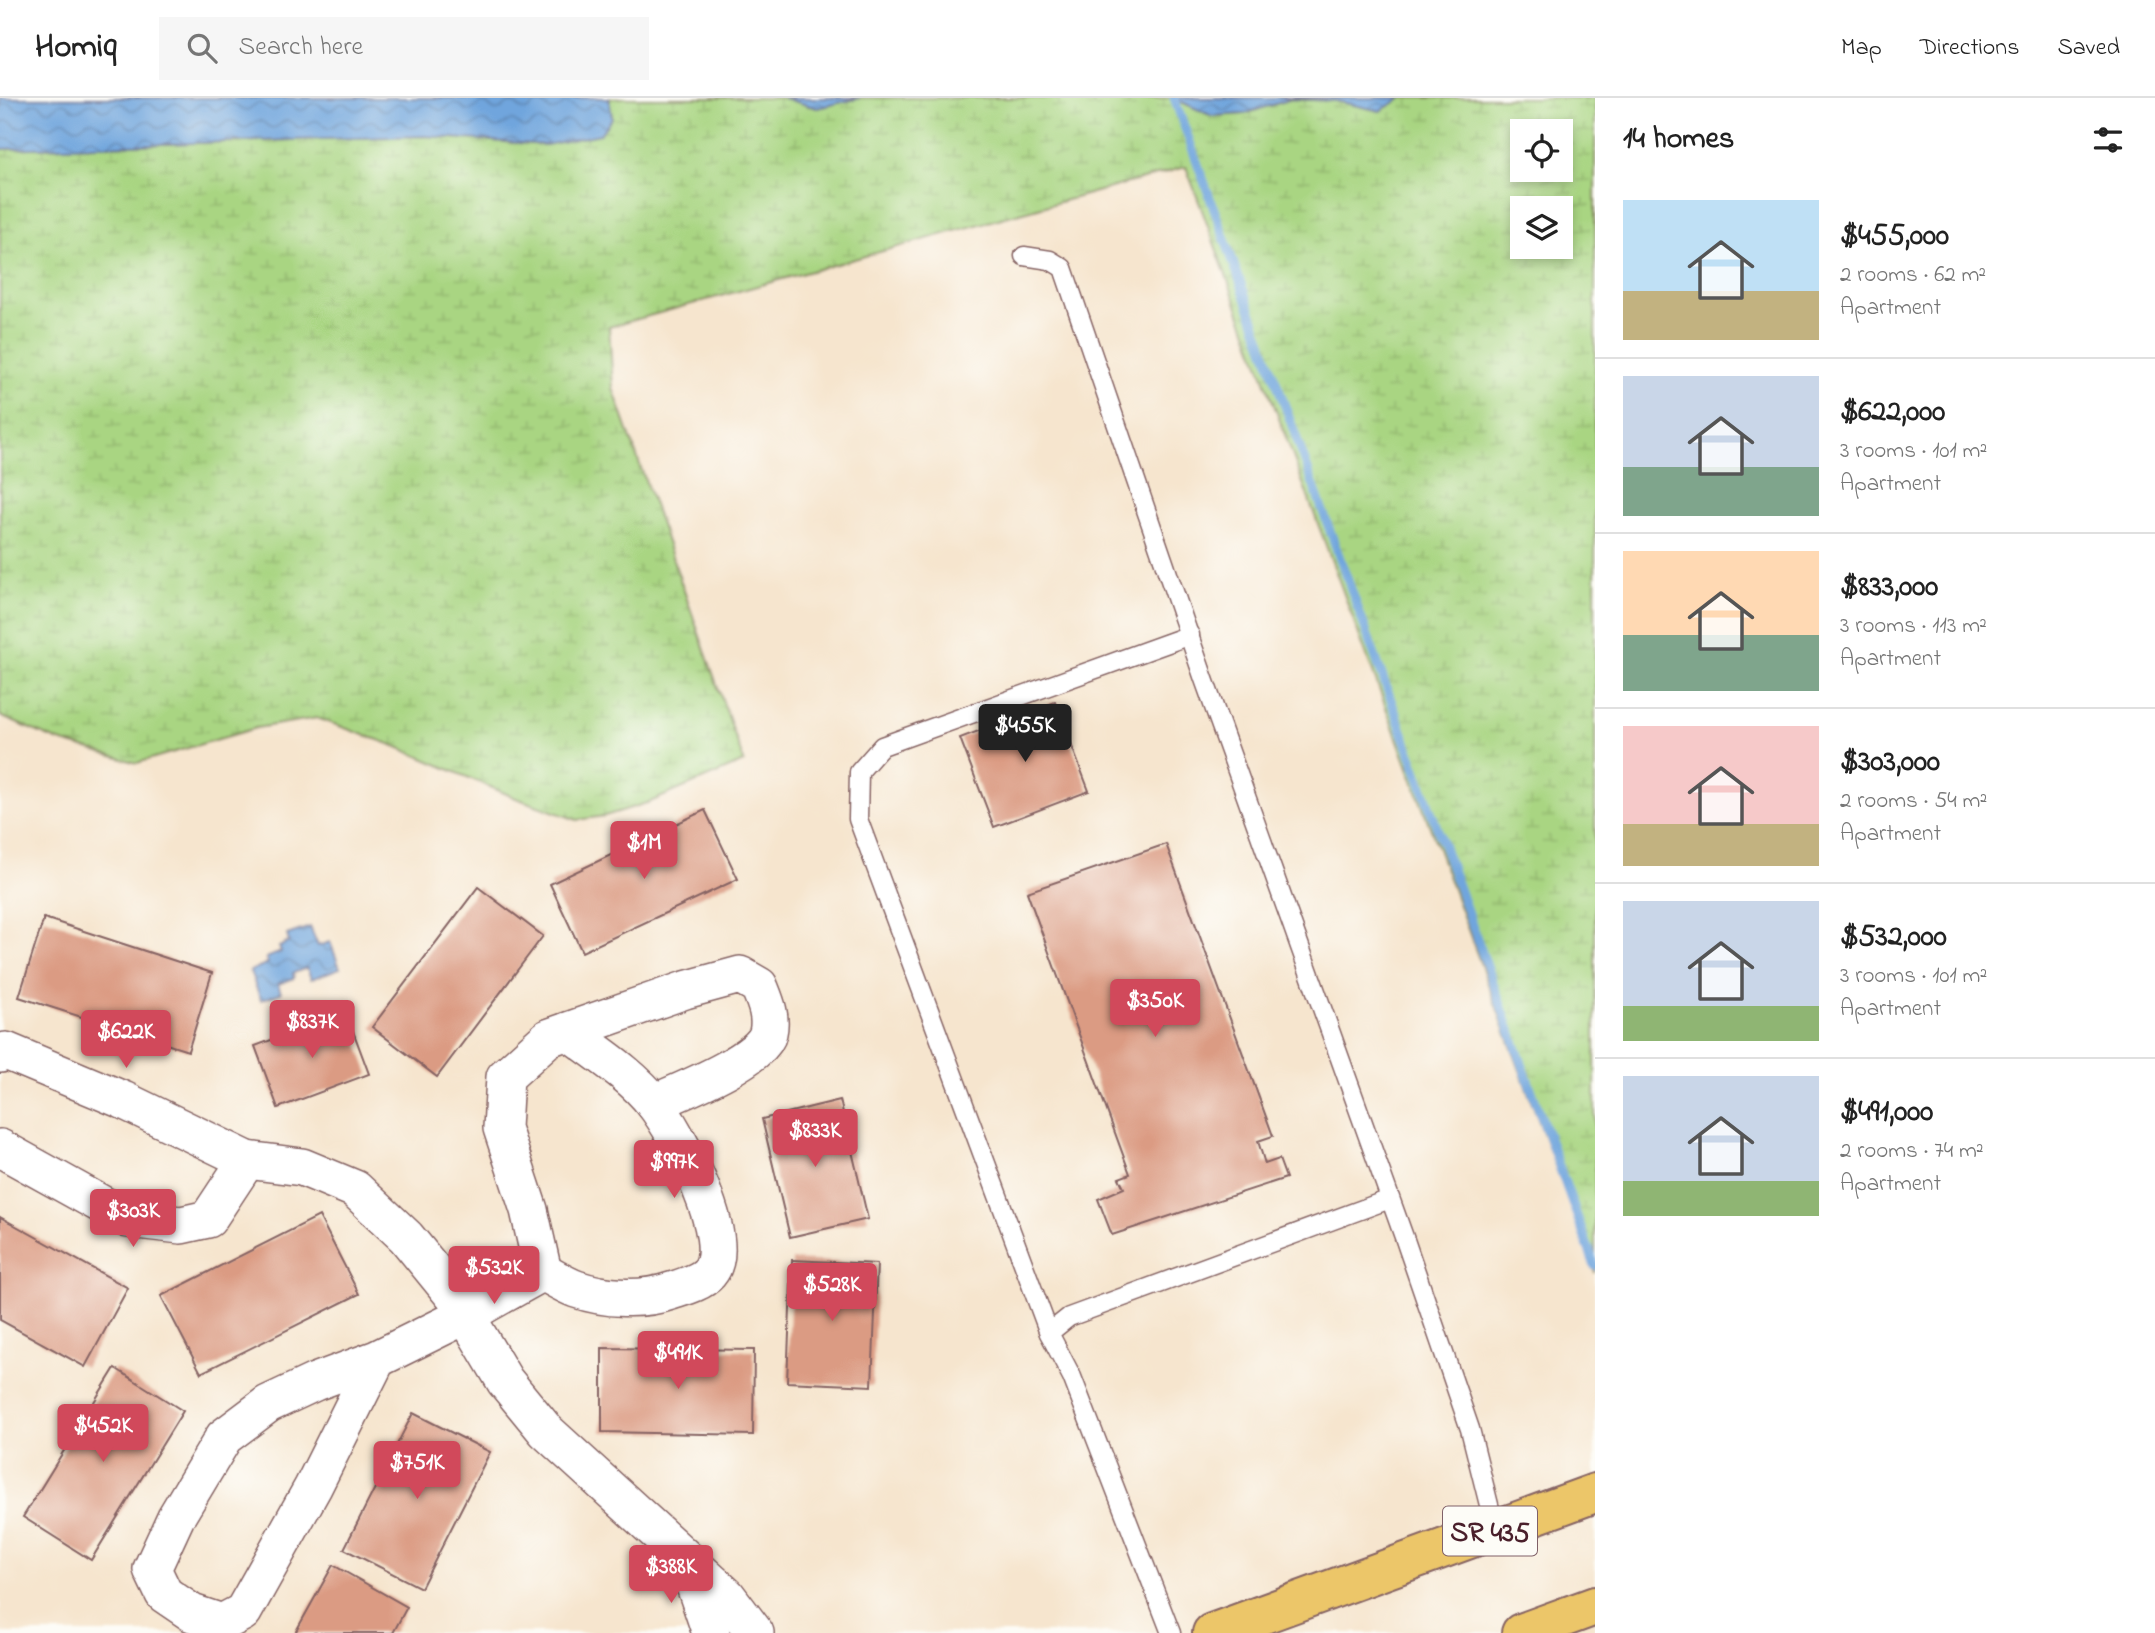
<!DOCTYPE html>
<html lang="en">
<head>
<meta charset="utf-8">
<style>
	:root { --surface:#fff; --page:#f6f6f6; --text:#222; --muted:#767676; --line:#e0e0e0; --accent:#d1495b }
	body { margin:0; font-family:"Indie Flower",sans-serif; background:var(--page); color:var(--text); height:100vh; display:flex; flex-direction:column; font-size:26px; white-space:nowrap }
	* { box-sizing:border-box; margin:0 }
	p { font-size:23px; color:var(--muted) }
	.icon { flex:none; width:38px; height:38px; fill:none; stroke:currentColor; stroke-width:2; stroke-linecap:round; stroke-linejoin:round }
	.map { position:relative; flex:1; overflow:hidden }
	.details { display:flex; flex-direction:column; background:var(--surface); width:560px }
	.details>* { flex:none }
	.buttons { position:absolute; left:1510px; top:21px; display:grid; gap:14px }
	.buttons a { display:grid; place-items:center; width:63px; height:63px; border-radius:0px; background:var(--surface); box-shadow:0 4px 10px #0003; font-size:35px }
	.price { position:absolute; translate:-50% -60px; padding:0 16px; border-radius:7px; background:var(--accent); color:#fff; font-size:23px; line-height:46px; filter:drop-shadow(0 2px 4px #0008) }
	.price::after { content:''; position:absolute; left:50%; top:42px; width:21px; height:16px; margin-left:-10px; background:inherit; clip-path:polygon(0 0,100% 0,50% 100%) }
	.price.current { background:#222; color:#fff }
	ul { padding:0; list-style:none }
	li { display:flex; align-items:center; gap:21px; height:175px; padding:0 28px }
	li+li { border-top:2px solid var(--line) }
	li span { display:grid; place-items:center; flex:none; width:196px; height:140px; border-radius:0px; color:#555 }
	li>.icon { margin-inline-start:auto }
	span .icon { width:84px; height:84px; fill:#fffc; stroke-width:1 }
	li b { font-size:30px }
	h2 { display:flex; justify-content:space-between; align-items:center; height:84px; padding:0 28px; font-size:30px }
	header { display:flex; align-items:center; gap:42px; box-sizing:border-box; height:98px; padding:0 35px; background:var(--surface); border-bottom:2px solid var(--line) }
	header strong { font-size:33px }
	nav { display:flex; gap:38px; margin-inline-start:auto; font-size:24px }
	.search { width:490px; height:63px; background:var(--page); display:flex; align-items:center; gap:18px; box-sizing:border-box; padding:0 24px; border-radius:0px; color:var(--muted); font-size:26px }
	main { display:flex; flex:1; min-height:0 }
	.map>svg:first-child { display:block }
</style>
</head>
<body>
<header>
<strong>Homiq</strong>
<div class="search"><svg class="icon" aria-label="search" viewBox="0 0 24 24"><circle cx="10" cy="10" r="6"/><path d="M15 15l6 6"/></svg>Search here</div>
<nav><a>Map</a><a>Directions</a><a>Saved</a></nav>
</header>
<main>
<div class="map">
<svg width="1595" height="1535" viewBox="0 0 1595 1535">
	<defs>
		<pattern id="wetland-marsh" width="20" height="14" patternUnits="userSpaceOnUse" patternTransform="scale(1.75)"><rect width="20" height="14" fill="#a9d582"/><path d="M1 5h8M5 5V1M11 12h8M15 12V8" fill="none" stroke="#93b670"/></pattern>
		<pattern id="water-waves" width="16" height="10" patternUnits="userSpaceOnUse" patternTransform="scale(1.75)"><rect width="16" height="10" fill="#70a5dd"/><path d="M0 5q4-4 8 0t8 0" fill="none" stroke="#5e86b3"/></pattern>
	</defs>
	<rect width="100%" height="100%" fill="#fdfcf7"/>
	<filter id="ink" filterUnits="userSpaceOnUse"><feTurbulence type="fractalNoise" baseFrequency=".0143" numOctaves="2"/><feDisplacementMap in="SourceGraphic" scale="14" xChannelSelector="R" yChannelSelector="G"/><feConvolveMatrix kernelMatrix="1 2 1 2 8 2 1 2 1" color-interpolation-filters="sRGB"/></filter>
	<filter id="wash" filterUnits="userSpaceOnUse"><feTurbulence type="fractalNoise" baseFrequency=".00686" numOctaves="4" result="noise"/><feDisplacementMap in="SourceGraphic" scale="28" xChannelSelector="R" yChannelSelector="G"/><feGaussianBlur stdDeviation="1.57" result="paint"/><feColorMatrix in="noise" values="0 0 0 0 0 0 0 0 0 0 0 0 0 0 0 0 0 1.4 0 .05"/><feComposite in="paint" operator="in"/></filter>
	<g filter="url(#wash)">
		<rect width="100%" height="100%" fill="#f6e5ce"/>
		<path fill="url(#wetland-marsh)" stroke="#7a7a56" stroke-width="2" fill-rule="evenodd" d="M609 0H783L817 10 860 0H1173L1212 18 1244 16 1291 1 1336 3 1380 13 1402 0H1595V1175L1186 69 609 229 613 290 744 664 650 704 605 718 577 722 516 700 395 648 317 620 256 630 137 665 59 643 0 618V51L425 38 546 47 612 20ZM1522 33H1561V72H1522ZM1522 110H1561V149H1522Z"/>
		<g fill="url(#water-waves)" stroke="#5d6284" stroke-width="2">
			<path d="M0 0H609L612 20 600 36 546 47 425 38 0 51Z"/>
			<path d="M783 0H860L817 10Z"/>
			<path d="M1173 0H1402L1380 13 1336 3 1291 1 1244 16 1212 18Z"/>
			<path d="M310 829 318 848 330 844 340 870 311 881 307 870 293 875 294 880 278 886 281 895 261 902 250 873 268 865 266 860 281 854 279 849 289 844 287 837Z"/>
		</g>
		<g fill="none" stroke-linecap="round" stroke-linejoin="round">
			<path stroke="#70a5dd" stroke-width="9" d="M1174 0 1595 1168"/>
		</g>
		<g id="blocks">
			<g fill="#db9b83">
				<path d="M1055 604 1089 693 994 729 960 640Z"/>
				<path d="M705 712 738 781 582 854 550 786Z"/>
				<path d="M1166 746 1273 1038 1258 1043 1265 1066 1279 1061 1286 1080 1112 1137 1098 1101 1124 1090 1119 1080 1130 1076 1027 794Z"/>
				<path d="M478 789 543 838 437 979 372 929Z"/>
				<path d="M44 820 212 875 188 953 19 899Z"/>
				<path d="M346 914 369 976 278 1010 255 948Z"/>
				<path d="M840 1002 868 1121 790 1139 762 1021Z"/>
				<path d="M319 1118 359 1196 201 1275 161 1198Z"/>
				<path d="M0 1119 128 1190 85 1269 0 1222Z"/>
				<path d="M792 1162 877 1166 872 1288 787 1284Z"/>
				<path d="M602 1250 754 1252 753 1337 602 1334Z"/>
				<path d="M115 1270 183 1313 91 1462 23 1419Z"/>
				<path d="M413 1315 490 1354 421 1490 344 1451Z"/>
				<path d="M333 1467 407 1509 393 1535H295Z"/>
			</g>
		</g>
	</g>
	<g filter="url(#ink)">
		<use href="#blocks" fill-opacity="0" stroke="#866464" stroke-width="2"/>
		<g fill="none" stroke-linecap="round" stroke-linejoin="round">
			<g stroke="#866464" stroke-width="21">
				<g id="lane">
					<path d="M1024 158 1050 162 1063 170 1204 581 1404 1139 1470 1331 1495 1431"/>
					<path d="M1049 1235 858 721 859 674 882 648 1190 537"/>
					<path d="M1171 1535 1072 1279 1049 1235 1069 1219 1390 1101"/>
				</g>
			</g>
			<g stroke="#866464" stroke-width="40">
				<g id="street">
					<path d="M0 956 6 953 123 1002 247 1062 302 1069 355 1091 406 1139 455 1199 505 1283 546 1333 727 1498 755 1535"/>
					<path d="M0 1050 128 1121 181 1127 208 1121 247 1062"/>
					<path d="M543 1174C554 1180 565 1187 576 1191 605 1201 642 1203 671 1193 683 1189 700 1185 709 1175 737 1144 676 1033 654 1005 631 976 597 955 568 933"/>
					<path d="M377 1261 313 1389 243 1514 222 1525 192 1515 164 1496 152 1471 176 1419 224 1339 268 1306 315 1284 377 1261 466 1217 543 1174 529 1112 502 1030 505 979 548 940 568 933 685 892 740 877 759 888C765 903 772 918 768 935 763 961 679 994 654 1005"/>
					<path d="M687 1464 711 1535"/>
				</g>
			</g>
			<g stroke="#866464" stroke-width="42">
				<g id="primary">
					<path d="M1212 1535 1595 1395"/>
					<path d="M1521 1535 1595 1508"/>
				</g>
			</g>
			<use href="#lane" stroke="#fff" stroke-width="18"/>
			<use href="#street" stroke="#fff" stroke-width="37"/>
			<use href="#primary" stroke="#ecc669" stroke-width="38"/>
		</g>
	</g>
	<g text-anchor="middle" stroke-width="7" stroke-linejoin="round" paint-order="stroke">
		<rect fill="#fdfcf7" stroke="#806168" stroke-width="2" x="1443" y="1408.5" width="94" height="49" rx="5"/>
		<g font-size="28" font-weight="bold" fill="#4a1f2b">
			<text x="1490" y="1443">SR 435</text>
		</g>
	</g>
</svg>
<div class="buttons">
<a><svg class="icon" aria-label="locate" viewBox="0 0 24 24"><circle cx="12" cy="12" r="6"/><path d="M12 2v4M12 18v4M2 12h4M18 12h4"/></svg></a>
<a><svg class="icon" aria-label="layers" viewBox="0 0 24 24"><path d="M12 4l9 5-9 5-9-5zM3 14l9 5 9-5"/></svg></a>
</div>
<b class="price current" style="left:1025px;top:666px">$455K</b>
<b class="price" style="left:644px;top:783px">$1M</b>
<b class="price" style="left:1155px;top:941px">$350K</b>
<b class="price" style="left:312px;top:962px">$837K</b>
<b class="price" style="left:126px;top:972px">$622K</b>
<b class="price" style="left:815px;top:1071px">$833K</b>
<b class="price" style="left:674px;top:1102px">$997K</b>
<b class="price" style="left:133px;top:1151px">$303K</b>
<b class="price" style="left:494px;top:1208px">$532K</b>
<b class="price" style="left:832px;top:1225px">$528K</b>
<b class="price" style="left:678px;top:1293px">$491K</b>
<b class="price" style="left:103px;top:1366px">$452K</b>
<b class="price" style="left:417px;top:1403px">$751K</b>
<b class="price" style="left:671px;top:1507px">$388K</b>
</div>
<section class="details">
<h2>14 homes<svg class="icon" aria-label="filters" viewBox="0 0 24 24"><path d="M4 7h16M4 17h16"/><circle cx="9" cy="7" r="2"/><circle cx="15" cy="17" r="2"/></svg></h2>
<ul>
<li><span style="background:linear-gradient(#bfe0f5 65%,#c2b280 0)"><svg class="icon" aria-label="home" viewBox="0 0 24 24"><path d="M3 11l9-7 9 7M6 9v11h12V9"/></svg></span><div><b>$455,000</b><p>2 rooms · 62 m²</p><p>Apartment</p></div></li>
<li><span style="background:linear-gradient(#c9d6e8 65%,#7fa58c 0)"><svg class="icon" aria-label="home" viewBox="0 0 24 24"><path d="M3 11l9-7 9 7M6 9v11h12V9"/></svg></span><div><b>$622,000</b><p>3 rooms · 101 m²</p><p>Apartment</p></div></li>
<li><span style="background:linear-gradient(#ffd9b3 60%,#7fa58c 0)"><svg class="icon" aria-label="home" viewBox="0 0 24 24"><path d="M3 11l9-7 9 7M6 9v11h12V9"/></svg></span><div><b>$833,000</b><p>3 rooms · 113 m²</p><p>Apartment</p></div></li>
<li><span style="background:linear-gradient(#f6c9c9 70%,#c2b280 0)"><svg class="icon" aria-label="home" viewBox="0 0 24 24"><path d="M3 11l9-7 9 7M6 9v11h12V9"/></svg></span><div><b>$303,000</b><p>2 rooms · 54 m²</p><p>Apartment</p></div></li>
<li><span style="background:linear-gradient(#c9d6e8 75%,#8fb573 0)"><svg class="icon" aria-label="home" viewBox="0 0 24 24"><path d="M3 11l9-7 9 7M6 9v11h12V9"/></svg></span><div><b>$532,000</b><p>3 rooms · 101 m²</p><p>Apartment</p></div></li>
<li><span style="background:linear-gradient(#c9d6e8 75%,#8fb573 0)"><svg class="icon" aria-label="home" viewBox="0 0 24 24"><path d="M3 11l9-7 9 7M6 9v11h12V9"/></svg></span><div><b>$491,000</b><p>2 rooms · 74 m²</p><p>Apartment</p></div></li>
</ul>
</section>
</main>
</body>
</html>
